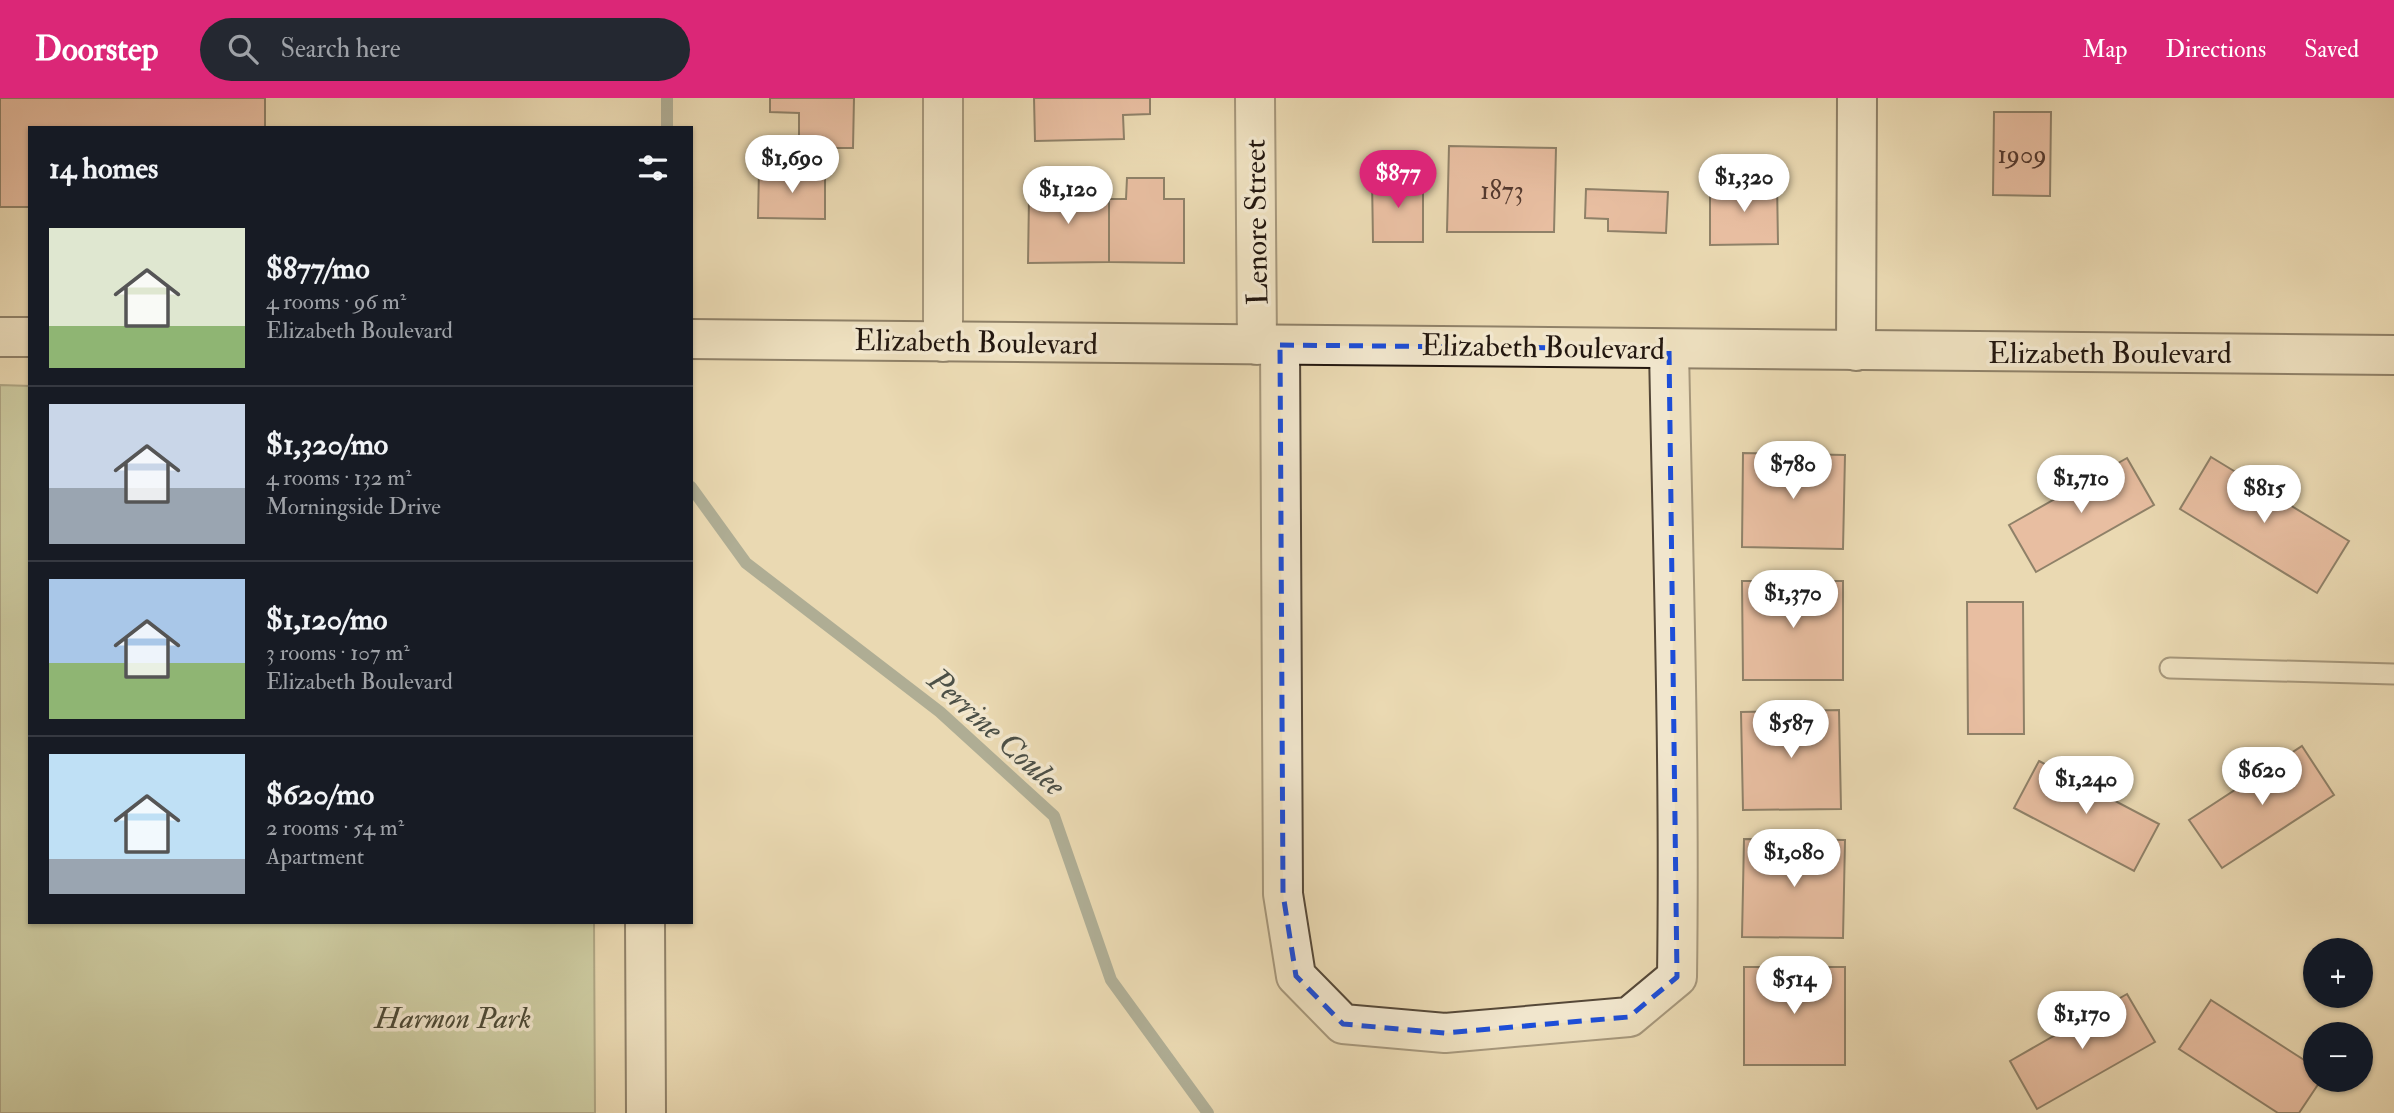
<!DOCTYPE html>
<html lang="en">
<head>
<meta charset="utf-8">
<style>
	:root { --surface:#171b24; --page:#242831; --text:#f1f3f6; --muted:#9ea1a6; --line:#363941; --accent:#db2777 }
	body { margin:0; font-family:"IM FELL Double Pica",serif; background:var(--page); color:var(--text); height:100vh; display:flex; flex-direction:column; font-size:26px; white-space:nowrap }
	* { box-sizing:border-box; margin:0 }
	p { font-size:23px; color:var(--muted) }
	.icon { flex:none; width:38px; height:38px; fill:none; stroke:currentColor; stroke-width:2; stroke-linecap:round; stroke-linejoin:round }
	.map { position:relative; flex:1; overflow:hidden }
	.details { position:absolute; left:28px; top:28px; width:665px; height:798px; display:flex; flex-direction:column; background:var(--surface); border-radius:0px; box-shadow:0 2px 5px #0004 }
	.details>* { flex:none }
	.buttons { position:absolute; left:2303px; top:840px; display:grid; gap:14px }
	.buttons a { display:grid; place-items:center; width:70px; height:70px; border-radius:50%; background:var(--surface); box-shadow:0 2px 5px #0004; font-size:35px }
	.price { position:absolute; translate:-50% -60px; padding:0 16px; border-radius:24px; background:#fff; color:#222; font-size:23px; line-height:46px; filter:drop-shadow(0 2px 4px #0008) }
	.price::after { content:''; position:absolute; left:50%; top:42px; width:21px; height:16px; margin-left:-10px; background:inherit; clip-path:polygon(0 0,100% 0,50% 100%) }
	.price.on { background:var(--accent); color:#fff }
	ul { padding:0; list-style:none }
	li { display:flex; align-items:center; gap:21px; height:175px; padding:0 21px }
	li+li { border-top:2px solid var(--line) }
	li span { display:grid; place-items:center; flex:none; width:196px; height:140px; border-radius:0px; color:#555 }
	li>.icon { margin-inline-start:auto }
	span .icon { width:84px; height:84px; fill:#fffc; stroke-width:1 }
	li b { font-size:30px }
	h2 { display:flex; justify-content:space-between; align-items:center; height:84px; padding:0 21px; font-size:30px }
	header { display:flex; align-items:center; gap:42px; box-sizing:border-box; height:98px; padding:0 35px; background:var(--accent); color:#fff }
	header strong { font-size:33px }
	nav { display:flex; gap:38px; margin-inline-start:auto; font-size:24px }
	.search { width:490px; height:63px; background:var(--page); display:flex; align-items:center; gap:18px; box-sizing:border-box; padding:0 24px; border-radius:38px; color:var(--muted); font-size:26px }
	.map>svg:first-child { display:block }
</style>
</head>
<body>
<header>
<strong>Doorstep</strong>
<div class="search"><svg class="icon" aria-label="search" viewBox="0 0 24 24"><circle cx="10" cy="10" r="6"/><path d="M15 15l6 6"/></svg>Search here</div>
<nav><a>Map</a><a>Directions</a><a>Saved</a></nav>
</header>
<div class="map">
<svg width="2394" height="1015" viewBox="0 0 2394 1015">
	<rect width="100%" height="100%" fill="#ead9b2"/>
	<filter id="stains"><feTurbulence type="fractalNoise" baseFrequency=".00286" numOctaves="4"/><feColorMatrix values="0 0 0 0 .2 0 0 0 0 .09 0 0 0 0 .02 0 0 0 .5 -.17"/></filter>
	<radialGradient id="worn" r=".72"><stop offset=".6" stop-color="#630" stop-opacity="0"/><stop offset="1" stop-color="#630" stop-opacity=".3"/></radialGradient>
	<path fill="#b0c092" stroke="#6a6c50" stroke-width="2" d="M0 287 30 288V824H594L595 1015H0Z"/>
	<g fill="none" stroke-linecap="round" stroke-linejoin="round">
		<g stroke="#697970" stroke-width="12">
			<path d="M667 30V0"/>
			<path d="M691 389 746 465 940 614 1054 718 1111 882 1208 1015"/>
		</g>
	</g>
	<g fill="#e79e8c" stroke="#23170f" stroke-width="2">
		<path d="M0 0H265V30H30V109H0Z"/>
		<path d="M770 0H854L853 50H799V15L770 14Z"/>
		<path d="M1034 0H1150V16L1123 17 1124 41 1035 43Z"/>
		<path d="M1994 14H2051L2050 98 1993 97Z"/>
		<path d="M1449 48 1556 50 1554 134H1447Z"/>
		<path d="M759 72 825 73V121L758 120Z"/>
		<path d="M1127 80H1164V101H1184V165L1109 164V101H1126Z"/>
		<path d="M1372 80H1423V144H1373Z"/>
		<path d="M1086 81V101H1109V164L1028 165 1029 100H1050V82Z"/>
		<path d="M1777 84 1778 146 1710 147V85Z"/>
		<path d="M1586 91 1668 94 1666 135 1608 133V121L1585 120Z"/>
		<path d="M1743 355 1845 357 1843 451 1742 449Z"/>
		<path d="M2211 359 2349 443 2317 495 2180 411Z"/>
		<path d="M2127 360 2154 407 2036 474 2009 427Z"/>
		<path d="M1742 483H1843V582H1743Z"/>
		<path d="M1967 504H2023L2024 636H1968Z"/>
		<path d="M1839 612 1841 711 1743 712 1741 614Z"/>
		<path d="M2302 648 2334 697 2222 770 2189 722Z"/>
		<path d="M2039 663 2159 726 2134 773 2014 710Z"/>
		<path d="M1744 741 1845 742 1843 840 1742 839Z"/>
		<rect x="1744" y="869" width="101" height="98"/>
		<path d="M2127 896 2155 944 2037 1011 2010 963Z"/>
		<path d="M2211 902 2315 969V982H2321L2299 1015H2278L2179 951Z"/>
	</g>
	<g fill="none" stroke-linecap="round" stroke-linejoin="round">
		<g stroke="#554838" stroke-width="23">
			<path id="lane" d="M2170 570 2394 576"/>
		</g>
		<g stroke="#554838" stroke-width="42">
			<g id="street">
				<path d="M943 0V244"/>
				<path d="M1255 0 1257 247"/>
				<path d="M1280 247 1283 796 1296 878 1343 926 1445 935 1629 919 1677 879C1680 670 1673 460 1669 251"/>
			</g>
		</g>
		<g stroke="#23170f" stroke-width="42">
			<g id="secondary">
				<path d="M0 239H30"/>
				<path d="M691 241 2394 257"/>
				<path d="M1856 253 1857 0"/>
				<path d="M645 824 646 1015"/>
			</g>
		</g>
		<use href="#lane" stroke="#f1e6cd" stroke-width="19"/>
		<use href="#street" stroke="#f1e6cd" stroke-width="38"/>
		<use href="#secondary" stroke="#f1e6cd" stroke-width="38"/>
	</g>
	<path d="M0 0H2394V1015H0ZM1280 247 1669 251 1677 879 1629 919 1445 935 1343 926 1296 878 1283 796Z" fill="#ead9b2" fill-opacity=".55" fill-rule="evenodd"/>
	<path fill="none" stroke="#1d4ed8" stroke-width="5" stroke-dasharray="14 9" stroke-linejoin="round" d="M1280 247 1669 251 1677 879 1629 919 1445 935 1343 926 1296 878 1283 796Z"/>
	<g text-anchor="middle" stroke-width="7" stroke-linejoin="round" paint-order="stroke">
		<g font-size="26" fill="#54392e">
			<text x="2022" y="65">1909</text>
			<text x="1502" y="101">1873</text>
		</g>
		<g font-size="30" fill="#23170f" stroke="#f1e6cd">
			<text transform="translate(1256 124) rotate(-91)" y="10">Lenore Street</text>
			<text transform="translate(976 244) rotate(1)" y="10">Elizabeth Boulevard</text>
			<text transform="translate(1543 249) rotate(1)" y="10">Elizabeth Boulevard</text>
			<text x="2110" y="265">Elizabeth Boulevard</text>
		</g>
		<g font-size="30" font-style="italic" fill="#4d4a36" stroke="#f1e6cd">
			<text x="453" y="930">Harmon Park</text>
		</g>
		<g font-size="32" font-style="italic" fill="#4c5047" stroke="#f1e6cd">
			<text transform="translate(997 634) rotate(42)" y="11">Perrine Coulee</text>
		</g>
	</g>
	<rect width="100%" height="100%" filter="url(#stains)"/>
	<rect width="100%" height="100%" fill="url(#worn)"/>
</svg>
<div class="buttons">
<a>+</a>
<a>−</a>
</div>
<b class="price" style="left:792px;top:97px">$1,690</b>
<b class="price on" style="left:1398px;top:112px">$877</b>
<b class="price" style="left:1744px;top:116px">$1,320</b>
<b class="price" style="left:1068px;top:128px">$1,120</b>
<b class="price" style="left:1793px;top:403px">$780</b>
<b class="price" style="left:2081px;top:417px">$1,710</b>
<b class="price" style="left:2264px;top:427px">$815</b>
<b class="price" style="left:1793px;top:532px">$1,370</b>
<b class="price" style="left:1791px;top:662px">$587</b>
<b class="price" style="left:2262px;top:709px">$620</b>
<b class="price" style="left:2086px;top:718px">$1,240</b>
<b class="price" style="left:1794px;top:791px">$1,080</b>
<b class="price" style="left:1794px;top:918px">$514</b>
<b class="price" style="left:2082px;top:953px">$1,170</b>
<section class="details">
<h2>14 homes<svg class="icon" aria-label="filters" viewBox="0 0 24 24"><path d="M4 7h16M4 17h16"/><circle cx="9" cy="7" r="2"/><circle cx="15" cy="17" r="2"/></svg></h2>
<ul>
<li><span style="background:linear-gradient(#dfe7d0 70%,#8fb573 0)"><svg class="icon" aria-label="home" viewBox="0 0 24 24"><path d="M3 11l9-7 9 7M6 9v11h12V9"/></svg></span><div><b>$877/mo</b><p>4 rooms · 96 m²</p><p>Elizabeth Boulevard</p></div></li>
<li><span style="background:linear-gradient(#c9d6e8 60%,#9aa5b1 0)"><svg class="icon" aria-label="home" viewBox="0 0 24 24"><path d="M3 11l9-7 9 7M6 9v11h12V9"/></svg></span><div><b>$1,320/mo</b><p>4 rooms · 132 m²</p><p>Morningside Drive</p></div></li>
<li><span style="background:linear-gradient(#a9c7e8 60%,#8fb573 0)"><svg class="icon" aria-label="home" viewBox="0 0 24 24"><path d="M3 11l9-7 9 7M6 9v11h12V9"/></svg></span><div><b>$1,120/mo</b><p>3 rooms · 107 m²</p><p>Elizabeth Boulevard</p></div></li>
<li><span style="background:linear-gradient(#bfe0f5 75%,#9aa5b1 0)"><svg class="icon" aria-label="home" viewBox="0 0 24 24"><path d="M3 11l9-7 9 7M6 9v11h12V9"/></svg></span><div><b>$620/mo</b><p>2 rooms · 54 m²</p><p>Apartment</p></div></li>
</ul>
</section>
</div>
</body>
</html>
